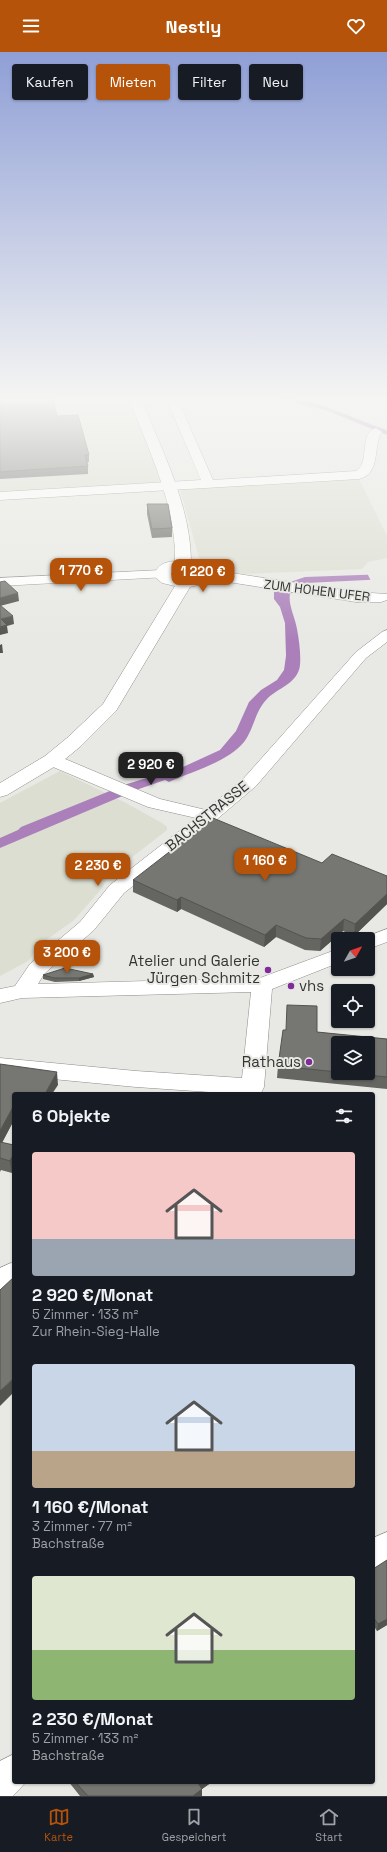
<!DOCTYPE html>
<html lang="de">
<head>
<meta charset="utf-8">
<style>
	:root { --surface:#171b24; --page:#242831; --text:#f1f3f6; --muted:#9ea1a6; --line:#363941; --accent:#b45309 }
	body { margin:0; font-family:"Space Grotesk",sans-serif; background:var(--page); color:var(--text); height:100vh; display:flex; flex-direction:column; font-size:15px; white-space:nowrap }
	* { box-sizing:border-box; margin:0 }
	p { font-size:13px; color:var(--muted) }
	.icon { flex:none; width:22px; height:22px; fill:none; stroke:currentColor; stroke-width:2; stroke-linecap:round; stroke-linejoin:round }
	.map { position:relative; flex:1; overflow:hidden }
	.side { position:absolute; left:12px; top:1040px; width:363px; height:692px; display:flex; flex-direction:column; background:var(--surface); border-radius:4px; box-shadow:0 1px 3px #0004 }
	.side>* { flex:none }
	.top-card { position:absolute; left:12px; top:12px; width:363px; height:36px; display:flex; gap:8px }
	.needle { width:26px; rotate:50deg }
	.buttons { position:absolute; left:331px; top:880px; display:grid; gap:8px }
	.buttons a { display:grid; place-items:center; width:44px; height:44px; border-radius:4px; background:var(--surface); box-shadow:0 1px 3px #0004; font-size:20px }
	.price { position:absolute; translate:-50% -34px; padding:0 9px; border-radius:8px; background:var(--accent); color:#fff; font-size:13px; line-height:26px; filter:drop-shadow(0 1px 2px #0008) }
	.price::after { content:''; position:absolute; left:50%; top:24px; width:12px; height:9px; margin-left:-6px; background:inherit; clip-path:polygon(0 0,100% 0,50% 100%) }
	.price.active { background:#222; color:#fff }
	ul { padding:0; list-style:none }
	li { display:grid; align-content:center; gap:8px; height:212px; padding:0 20px }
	li span { display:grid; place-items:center; height:124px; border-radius:4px; color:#555 }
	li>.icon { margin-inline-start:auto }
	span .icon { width:72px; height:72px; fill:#fffc; stroke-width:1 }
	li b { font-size:17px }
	h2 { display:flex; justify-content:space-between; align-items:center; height:48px; padding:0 20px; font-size:17px }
	.tag { padding:0 14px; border-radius:4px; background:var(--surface); box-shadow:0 1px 3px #0004; font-size:14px; line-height:36px }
	.tag.active { background:var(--accent); color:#fff }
	header { display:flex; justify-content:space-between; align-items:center; height:52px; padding:0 20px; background:var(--accent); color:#fff; font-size:18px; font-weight:600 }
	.menu { display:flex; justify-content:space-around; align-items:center; height:56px; border-top:1px solid var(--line); background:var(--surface); font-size:11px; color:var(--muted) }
	.menu a { display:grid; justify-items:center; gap:2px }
	.menu .active { color:var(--accent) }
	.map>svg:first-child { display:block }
</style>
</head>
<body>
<header><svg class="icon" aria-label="menu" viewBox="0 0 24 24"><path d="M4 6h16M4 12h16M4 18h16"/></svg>Nestly<svg class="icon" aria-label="heart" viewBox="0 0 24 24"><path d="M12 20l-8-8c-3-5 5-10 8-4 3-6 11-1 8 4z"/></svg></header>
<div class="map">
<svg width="387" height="1744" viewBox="0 0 387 1744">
	<rect width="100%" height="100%" fill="#e8e9e4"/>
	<g fill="#dcded1">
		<path d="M0 344H129L164 431 0 443Z"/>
		<path d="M359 427 387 484V506L368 510 362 517 242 522 219 519 200 509 180 437Z"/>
		<path d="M60 719 126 751 162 771 167 775V778L109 823 103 835 74 868 42 891 28 909 0 924V751Z"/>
	</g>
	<path fill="#c6cd8e" d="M176 517H191L196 521C190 528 178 528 172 522Z"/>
	<g fill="#ab80ba">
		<path d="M269 344C313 344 347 365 387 378V383L328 359Z"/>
		<path d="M387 522V527L306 531 290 542C288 553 295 565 297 577 299 588 301 602 300 613 298 632 277 636 267 647 255 659 254 677 244 690 226 711 193 719 169 730L165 728 139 737 0 796V786L18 778 21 775 127 732 183 715 220 698 236 679 249 650 261 638 277 628 284 618 286 604 285 571 280 555 274 547V540L293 529 305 525Z"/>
	</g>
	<path fill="#e8e9e4" d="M387 520V528L371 529 367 521Z"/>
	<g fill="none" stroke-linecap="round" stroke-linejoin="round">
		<g stroke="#8d8d89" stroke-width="1">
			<g id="minor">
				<path d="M165 344H176L213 428 356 419C371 410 358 381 376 376L382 380C372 394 382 421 359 427L0 448V440L201 428Z"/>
				<path d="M378 344H387V348L380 346Z"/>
				<path d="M162 518 167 519 169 522 167 525 0 534V526Z"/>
				<path d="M387 578V590L366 606 256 734 216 768 124 841 94 878 44 922 38 932 260 926 338 897V911L272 937 264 1035 261 1041 239 1042 136 1035 0 1022V1006L136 1019 242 1026 251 940 22 946 0 951V937L15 934 30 912 80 870 110 833 196 766 148 755 46 712 43 708 46 704 52 703 58 704 160 747 206 758 244 726 356 600 382 580Z"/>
				<path d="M387 877V890L368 897V887H360Z"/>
				<path d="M11 1211 14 1212V1234L9 1239 0 1242V1216Z"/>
				<path d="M387 1480V1512L373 1518V1486Z"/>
				<path d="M14 1702V1730H26L13 1744H0V1709Z"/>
			</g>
		</g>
		<g stroke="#8d8d89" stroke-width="1">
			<path id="major" d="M128 344H140C161 397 190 451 191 508L203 511 212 518 356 540 387 542V548L381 550H356L209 527 202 532 190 535 116 659 81 694 59 712 7 743 0 745V731L45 704 67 686 103 652 175 534 162 531 155 525C155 513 165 510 175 509 176 451 148 397 128 344ZM183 517 194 518 197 521C189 528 180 527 171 523V521L175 518Z"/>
		</g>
		<use href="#minor" fill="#fff" fill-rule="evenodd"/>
		<use href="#major" fill="#fff" fill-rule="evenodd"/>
	</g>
	<g fill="#656662" fill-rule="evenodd">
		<path d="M0 344 57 364 89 403V410H87L88 414V422L0 427Z"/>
		<path d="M147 452 172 476V485L152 486 147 462Z"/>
		<path d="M322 811 387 824V852L354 884 343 879 320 899 305 898 276 885 264 895 181 857 177 860 133 840V828Z"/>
		<path d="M93 922 94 925 79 929 55 930 43 927V923Z"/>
		<path d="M317 980 387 987V1037L277 1026 278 1014ZM338 991 368 1021H338Z"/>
		<path d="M0 1012 58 1033 14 1042V1068L2 1091 14 1093V1116L12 1121 1 1118 0 1120Z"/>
		<path d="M373 1517 387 1573 377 1579 373 1573Z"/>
		<path d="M69 1730H212L202 1737V1744H80L72 1734Z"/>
	</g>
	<g fill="#535350">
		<path d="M18 541 19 549 0 554V546Z"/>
		<path d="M13 564 14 572 7 574 8 581 0 583V575L1 567Z"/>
		<path d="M2 592 3 601H0V593Z"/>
		<path d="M387 842V852L354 884 355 872Z"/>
		<path d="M181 845V857L177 860V848Z"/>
		<path d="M344 867 343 879 320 899 321 887Z"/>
		<path d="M276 873V885L264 895 265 883Z"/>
		<path d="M93 922 94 925 79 929V926Z"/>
		<path d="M57 1020 58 1033 52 1042H45Z"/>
		<path d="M13 1055 14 1068 0 1094V1079Z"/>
		<path d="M14 1101V1116L12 1121 10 1109Z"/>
		<path d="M14 1326V1340L0 1354V1339Z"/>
		<path d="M387 1567V1573L377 1579 378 1572Z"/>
		<path d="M199 1730H212L202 1737V1744H193L198 1731Z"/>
	</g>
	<g fill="#767772" stroke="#535350">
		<path d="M0 344H52L57 364 78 363 89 403H85L88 414 0 420Z"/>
		<path d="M147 452H168L172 476 152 477Z"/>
		<path d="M5 529 18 541 0 546V530Z"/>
		<path d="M0 553 13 564 1 567 7 573 0 575Z"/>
		<path d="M213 766 322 811 332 802 387 824V842L355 872 344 867 321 887 306 886 276 873 265 883 181 845 177 848 133 828Z"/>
		<path d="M65 916 93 922 79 926H54L43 923Z"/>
		<path d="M287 953 317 954V980L387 987V1025L346 1021H368V991H338V1020L278 1014 283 978H286Z"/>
		<path d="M0 1012 57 1020 45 1042H14V1055H13L0 1079Z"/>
		<path d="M0 1090 14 1093V1101L10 1109 0 1106Z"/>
		<path d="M14 1225V1326L0 1339V1238Z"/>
		<path d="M387 1508V1567L378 1572 373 1565V1517Z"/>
		<path d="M75 1730H199L198 1731 202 1737 193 1744H88Z"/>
	</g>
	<linearGradient id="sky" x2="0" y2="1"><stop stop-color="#8f9fd6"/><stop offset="0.59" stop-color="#f5f5f3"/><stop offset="1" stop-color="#f5f5f3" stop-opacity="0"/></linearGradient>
	<rect width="387" height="588" fill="url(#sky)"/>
	<g fill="#7f2b99" stroke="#e8e9e4" stroke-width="1.5">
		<circle cx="268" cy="918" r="4"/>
		<circle cx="291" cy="934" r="4"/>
		<circle cx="309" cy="1010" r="4"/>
	</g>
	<g text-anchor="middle" stroke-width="4" stroke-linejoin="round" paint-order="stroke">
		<g font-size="13" fill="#343533" stroke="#e8e9e4">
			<text transform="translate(317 538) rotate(7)" y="5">ZUM HOHEN UFER</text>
		</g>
		<g font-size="15" fill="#343533" stroke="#e8e9e4">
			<text transform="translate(207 764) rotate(-39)" y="5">BACHSTRASSE</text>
		</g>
		<g font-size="15" fill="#343533" stroke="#e8e9e4" text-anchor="end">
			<text x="260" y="914">Atelier und Galerie<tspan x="260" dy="17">Jürgen Schmitz</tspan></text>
			<text x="299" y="939" text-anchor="start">vhs</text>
			<text x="301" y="1015">Rathaus</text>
		</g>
	</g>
</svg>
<div class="buttons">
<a><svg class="needle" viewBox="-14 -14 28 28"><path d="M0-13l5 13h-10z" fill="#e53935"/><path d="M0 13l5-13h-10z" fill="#9ea1a6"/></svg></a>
<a><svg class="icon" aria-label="locate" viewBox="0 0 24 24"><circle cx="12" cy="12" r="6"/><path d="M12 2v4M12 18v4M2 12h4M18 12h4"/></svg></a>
<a><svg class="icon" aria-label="layers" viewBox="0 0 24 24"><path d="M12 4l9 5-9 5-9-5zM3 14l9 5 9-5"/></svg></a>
</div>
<b class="price" style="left:81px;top:540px">1 770 €</b>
<b class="price" style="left:203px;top:541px">1 220 €</b>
<b class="price active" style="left:151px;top:734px">2 920 €</b>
<b class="price" style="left:265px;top:830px">1 160 €</b>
<b class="price" style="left:98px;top:835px">2 230 €</b>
<b class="price" style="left:67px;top:922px">3 200 €</b>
<div class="top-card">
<a class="tag">Kaufen</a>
<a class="tag active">Mieten</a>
<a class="tag">Filter</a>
<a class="tag">Neu</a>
</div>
<section class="side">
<h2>6 Objekte<svg class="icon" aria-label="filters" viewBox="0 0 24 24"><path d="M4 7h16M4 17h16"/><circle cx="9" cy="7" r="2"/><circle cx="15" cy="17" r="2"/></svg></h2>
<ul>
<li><span style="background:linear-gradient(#f6c9c9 70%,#9aa5b1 0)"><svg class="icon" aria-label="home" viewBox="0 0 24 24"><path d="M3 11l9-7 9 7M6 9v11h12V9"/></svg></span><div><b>2 920 €/Monat</b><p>5 Zimmer · 133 m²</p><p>Zur Rhein-Sieg-Halle</p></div></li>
<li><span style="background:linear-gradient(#c9d6e8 70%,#b9a48a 0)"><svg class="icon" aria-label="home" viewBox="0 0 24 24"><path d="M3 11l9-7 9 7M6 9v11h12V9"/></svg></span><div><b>1 160 €/Monat</b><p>3 Zimmer · 77 m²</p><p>Bachstraße</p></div></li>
<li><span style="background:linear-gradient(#dfe7d0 60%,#8fb573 0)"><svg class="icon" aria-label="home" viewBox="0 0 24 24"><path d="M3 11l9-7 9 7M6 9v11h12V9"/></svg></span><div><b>2 230 €/Monat</b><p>5 Zimmer · 133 m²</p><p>Bachstraße</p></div></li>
</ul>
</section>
</div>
<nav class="menu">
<a class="active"><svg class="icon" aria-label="map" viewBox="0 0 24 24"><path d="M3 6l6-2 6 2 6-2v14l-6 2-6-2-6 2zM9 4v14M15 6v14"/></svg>Karte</a>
<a><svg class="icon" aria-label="saved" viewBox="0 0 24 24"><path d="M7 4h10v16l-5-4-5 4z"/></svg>Gespeichert</a>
<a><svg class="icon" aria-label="home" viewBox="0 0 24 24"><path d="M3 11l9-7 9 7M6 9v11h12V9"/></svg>Start</a>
</nav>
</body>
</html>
